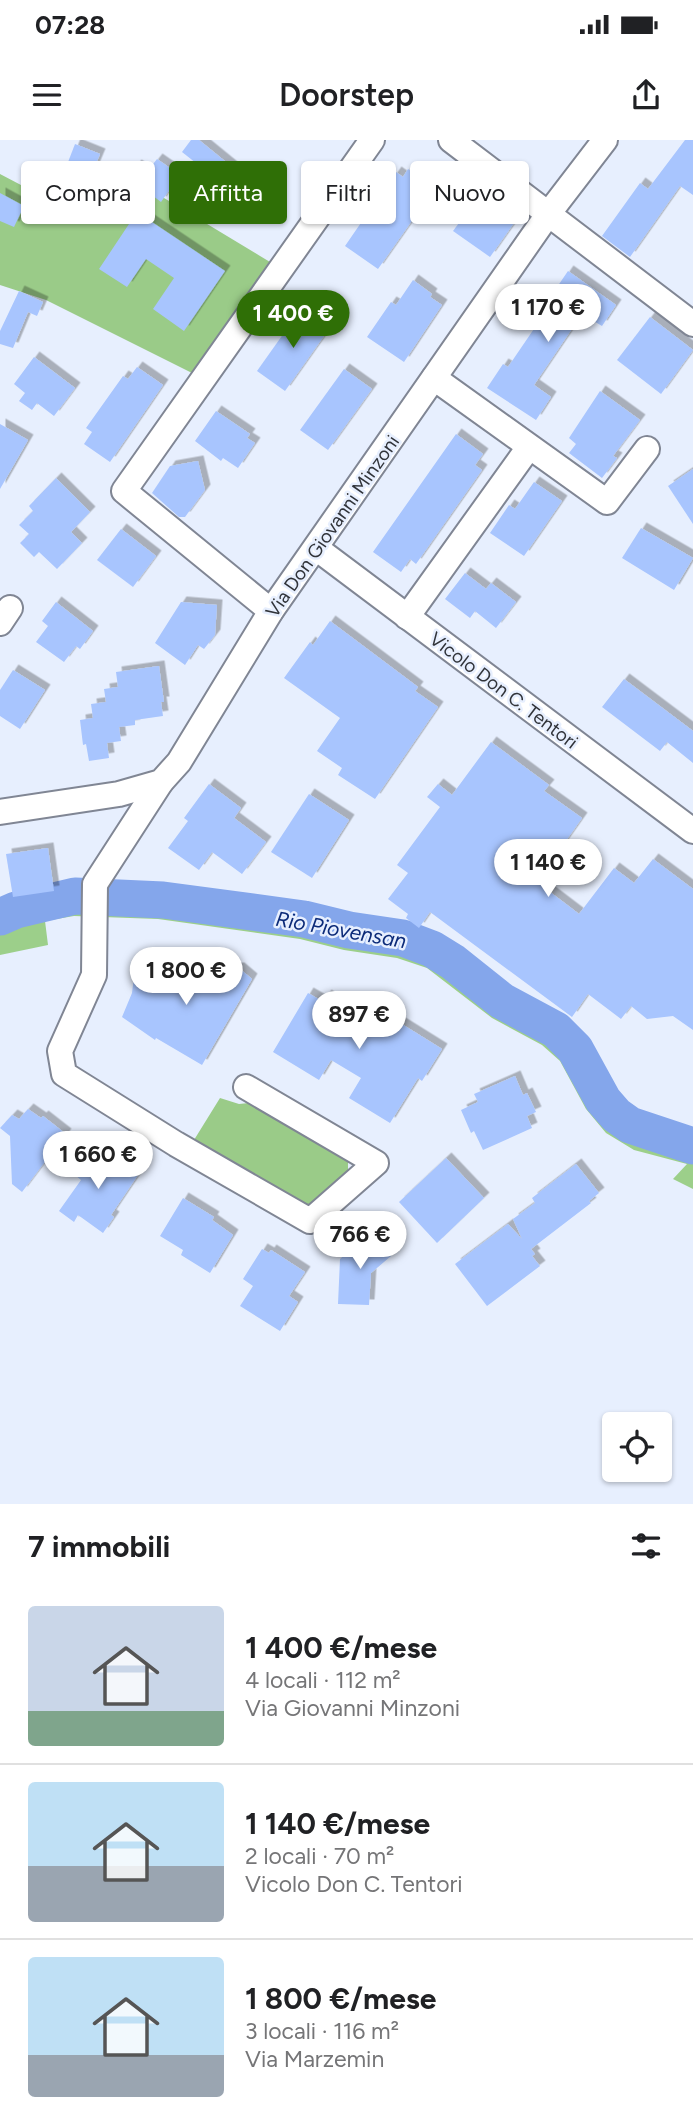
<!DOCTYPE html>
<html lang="it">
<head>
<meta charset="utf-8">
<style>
	:root { --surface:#fff; --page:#f2f2f2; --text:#202124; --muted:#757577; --line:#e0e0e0; --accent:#2f6f06 }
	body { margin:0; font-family:Figtree,sans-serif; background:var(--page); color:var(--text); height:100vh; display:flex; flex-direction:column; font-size:26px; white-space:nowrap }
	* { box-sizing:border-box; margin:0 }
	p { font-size:23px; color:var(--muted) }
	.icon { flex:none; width:38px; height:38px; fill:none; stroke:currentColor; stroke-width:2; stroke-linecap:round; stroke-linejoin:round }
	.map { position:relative; height:1364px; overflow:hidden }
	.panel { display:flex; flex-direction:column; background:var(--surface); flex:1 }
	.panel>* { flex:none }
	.banner { position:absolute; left:21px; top:21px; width:651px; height:63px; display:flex; gap:14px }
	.fabs { position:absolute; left:602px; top:1272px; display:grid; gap:14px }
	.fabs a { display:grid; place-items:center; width:70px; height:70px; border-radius:7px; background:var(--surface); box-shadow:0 2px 5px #0004; font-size:35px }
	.price { position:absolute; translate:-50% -60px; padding:0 16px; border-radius:24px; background:#fff; color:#222; font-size:23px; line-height:46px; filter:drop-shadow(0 2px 4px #0008) }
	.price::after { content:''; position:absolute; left:50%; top:42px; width:21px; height:16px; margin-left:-10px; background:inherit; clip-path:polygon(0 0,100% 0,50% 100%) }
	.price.active { background:var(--accent); color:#fff }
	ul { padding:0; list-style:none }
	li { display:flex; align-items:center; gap:21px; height:175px; padding:0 28px }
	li+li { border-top:2px solid var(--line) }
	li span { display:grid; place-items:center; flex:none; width:196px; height:140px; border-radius:7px; color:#555 }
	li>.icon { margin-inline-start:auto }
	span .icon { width:84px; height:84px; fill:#fffc; stroke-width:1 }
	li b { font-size:30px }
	h2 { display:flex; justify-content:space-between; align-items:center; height:84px; padding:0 28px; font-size:30px }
	.chip { padding:0 24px; border-radius:7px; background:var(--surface); box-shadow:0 2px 5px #0004; font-size:24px; line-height:63px }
	.chip.active { background:var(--accent); color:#fff }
	.status { display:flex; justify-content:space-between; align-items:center; height:49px; padding:0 35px; background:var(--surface); direction:ltr }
	.status svg { height:19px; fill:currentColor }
	header { display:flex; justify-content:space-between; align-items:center; height:91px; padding:0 28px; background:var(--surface); font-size:32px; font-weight:600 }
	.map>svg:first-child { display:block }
</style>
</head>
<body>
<div class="status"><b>07:28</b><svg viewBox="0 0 49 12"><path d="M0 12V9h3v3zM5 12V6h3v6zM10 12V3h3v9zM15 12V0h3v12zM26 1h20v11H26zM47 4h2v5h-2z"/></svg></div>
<header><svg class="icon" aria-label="menu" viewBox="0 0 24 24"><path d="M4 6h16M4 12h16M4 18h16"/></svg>Doorstep<svg class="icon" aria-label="share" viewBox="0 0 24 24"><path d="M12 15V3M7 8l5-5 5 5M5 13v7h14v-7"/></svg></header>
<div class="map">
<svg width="693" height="1364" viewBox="0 0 693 1364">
	<defs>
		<filter id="shadow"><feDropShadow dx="5.5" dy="-5.5" stdDeviation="0" flood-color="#0004"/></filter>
	</defs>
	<rect width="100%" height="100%" fill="#e7effe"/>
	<g fill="#9acb88">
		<path d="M111 26 270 122 200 237 46 160 0 145V34L59 65Z"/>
		<path d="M220 958 239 964 259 962 348 1022V1034L311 1069 194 1000Z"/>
	</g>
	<path fill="#9ccf8a" d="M71 742 160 745 307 766 351 776 405 784 441 797 467 814 510 849 563 877 587 900 605 929 614 950 628 967 647 979 693 992V1049L673 1039 687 1024 634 1010 606 993 586 969 560 921 542 905 492 878 427 828 397 818 344 810 300 799 158 779 74 776 45 781 48 805 0 815V760L32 749Z"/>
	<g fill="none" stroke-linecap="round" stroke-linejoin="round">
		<path stroke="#84a6eb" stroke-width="37" d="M0 777 16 770 75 756 163 760 304 779 349 790 403 798 432 809 453 822 502 861 556 890 575 909 603 960 616 975 630 985 693 1006"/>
	</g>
	<g fill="#a8c5fe" filter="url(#shadow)">
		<path d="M191 0H199L237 31 225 46 182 12Z"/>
		<path d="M685 0H693V55L680 46 630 117 602 96 640 43 648 49Z"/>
		<path d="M75 4 100 14 87 45 63 35Z"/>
		<path d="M157 19 180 35 161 62 128 37 136 25 147 32Z"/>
		<path d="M408 29 435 48 378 129 345 106 396 32 403 37Z"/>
		<path d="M0 53 24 66 14 87 0 81Z"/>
		<path d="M478 57 514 83 490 117 453 91Z"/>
		<path d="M137 72 225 131 184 191 153 169 174 138 146 119 127 147 99 129Z"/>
		<path d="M568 131 616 165 602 186 582 174 534 245 551 257 536 280 487 248 503 224 508 227 557 155 553 153Z"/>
		<path d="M413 140 432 154 430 157 442 165 404 222 367 197 391 162 396 165Z"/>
		<path d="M19 151 43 162 37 176 28 172 13 208 0 204V191Z"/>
		<path d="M301 169 329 189 285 251 257 231Z"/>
		<path d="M650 177 693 210 661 254 617 220Z"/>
		<path d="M34 217 75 248 54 276 37 263 32 270 19 261 25 253 14 244Z"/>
		<path d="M137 227 163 245 110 322 84 304 92 292 86 288 123 236 128 239Z"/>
		<path d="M344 229 372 249 328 310 300 290Z"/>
		<path d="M600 251 640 280 613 316 617 318 602 338 569 313 576 304 569 298Z"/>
		<path d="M216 271 250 294 247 298 255 303 238 328 223 318 221 321 195 301Z"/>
		<path d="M0 284 28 300 0 349Z"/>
		<path d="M456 294 483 314 475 325 482 330 416 424 410 419 401 432 373 412Z"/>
		<path d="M198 321 205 350 185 377H179L152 353 170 326Z"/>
		<path d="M693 329V384L668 346Z"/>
		<path d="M56 338 90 372 71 392 82 403 57 429 39 412 34 417 20 403 29 394 19 385 33 371 29 366Z"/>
		<path d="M534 342 562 361 524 416 490 393 509 365 515 369Z"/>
		<path d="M641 388 693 418 674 450 622 418Z"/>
		<path d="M121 389 156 416 133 447 97 420Z"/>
		<path d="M465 433 486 449 491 443 516 462 496 488 475 471 470 478 445 459Z"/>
		<path d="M56 462 93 491 80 509 76 506 64 522 36 502 48 486 42 481Z"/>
		<path d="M181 462 217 465 215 495 204 509 198 505 185 525 155 503Z"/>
		<path d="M330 481 418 547 415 551 438 567 375 659 338 635 342 628 317 611 340 578 284 538 310 502 313 505Z"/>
		<path d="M159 526 164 562H161L163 576 135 580V585L119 587 121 601 107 603 109 618 89 621 86 604 83 605 80 580 93 578 91 564 106 562 104 549 118 547 116 532Z"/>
		<path d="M13 530 45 550 20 589 0 576V550Z"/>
		<path d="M624 539 693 591V623L667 602 660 611 602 567Z"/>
		<path d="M491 602 549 645 544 651 582 678 537 742 579 774 614 728 634 743 653 719 693 749V890L673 876 647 879 631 866 621 879 588 854 572 877 430 772 419 788 406 778 408 774 388 759 408 733 397 725 440 667 427 657 438 644 452 655Z"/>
		<path d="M209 644 241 668 234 678 266 702 242 734 212 712 199 730 168 708 188 681 184 678Z"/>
		<path d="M309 654 349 680 312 738 271 712Z"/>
		<path d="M48 708 54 751 13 757 6 714Z"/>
		<path d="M239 828 252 839 202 925 156 898 155 900 122 877 132 853 135 829 199 837 204 829Z"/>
		<path d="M308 853 322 861 326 855 341 865 344 859 394 885 397 881 442 909 422 941 418 938 390 983 349 958 361 938 331 920 319 940 273 912Z"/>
		<path d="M515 936 523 955 527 953 536 972 527 976 532 988 483 1010 474 991 471 993 461 970 478 962 474 954Z"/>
		<path d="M28 969 41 978 43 976 66 994 22 1052 12 1044 10 996 0 988 12 975 19 979Z"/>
		<path d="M92 1009 117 1026 120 1022 138 1035 111 1075 114 1077 103 1093 78 1075 74 1082 59 1071 81 1040 75 1035Z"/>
		<path d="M446 1018 484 1058 437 1103 399 1062Z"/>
		<path d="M576 1024 599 1053 589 1061 591 1063 531 1109 535 1114 532 1116 540 1126 487 1166 455 1124 508 1084 522 1099 513 1079 535 1063 532 1058Z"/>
		<path d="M183 1058 214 1077 212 1080 233 1095 210 1133 181 1115 183 1110 160 1096Z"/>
		<path d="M369 1093 391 1116 371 1133 369 1165 338 1164 340 1119Z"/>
		<path d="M262 1109 269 1113 271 1110 305 1132 289 1156 298 1162 280 1191 240 1166 253 1146 243 1139Z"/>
	</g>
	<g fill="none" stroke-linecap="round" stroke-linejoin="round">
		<g stroke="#808694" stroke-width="28">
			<g id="minor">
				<path d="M451 0 693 184"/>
				<path d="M434 238 607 362 647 309"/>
				<path d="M316 408 693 691"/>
				<path d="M271 471 124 351 372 0"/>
				<path d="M407 477 529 307"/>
				<path d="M0 483 10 468"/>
				<path d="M161 642 95 744 94 835 60 911 64 934 176 1004 310 1081 376 1023 246 947"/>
				<path d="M0 672 119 654 161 642 179 622 271 471 549 73 605 0"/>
			</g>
		</g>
		<use href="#minor" stroke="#fff" stroke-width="24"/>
	</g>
	<g text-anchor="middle" stroke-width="5" stroke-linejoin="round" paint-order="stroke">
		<g font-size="19" fill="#31343a" stroke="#e7effe">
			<text transform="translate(332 386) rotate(-55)" y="7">Via Don Giovanni Minzoni</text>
			<text transform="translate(504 550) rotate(37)" y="7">Vicolo Don C. Tentori</text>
		</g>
		<g font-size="21" font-style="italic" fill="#0c2b79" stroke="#e7effe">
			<text transform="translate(341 790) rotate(10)" y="7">Rio Piovensan</text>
		</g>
	</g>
</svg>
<div class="fabs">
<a><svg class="icon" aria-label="locate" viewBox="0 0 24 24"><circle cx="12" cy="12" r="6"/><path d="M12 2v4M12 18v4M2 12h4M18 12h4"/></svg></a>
</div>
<b class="price" style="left:548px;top:204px">1 170 €</b>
<b class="price active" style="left:293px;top:210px">1 400 €</b>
<b class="price" style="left:548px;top:759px">1 140 €</b>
<b class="price" style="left:186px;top:867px">1 800 €</b>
<b class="price" style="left:359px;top:911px">897 €</b>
<b class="price" style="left:98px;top:1051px">1 660 €</b>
<b class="price" style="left:360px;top:1131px">766 €</b>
<div class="banner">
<a class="chip">Compra</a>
<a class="chip active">Affitta</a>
<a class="chip">Filtri</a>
<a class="chip">Nuovo</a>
</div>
</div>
<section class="panel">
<h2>7 immobili<svg class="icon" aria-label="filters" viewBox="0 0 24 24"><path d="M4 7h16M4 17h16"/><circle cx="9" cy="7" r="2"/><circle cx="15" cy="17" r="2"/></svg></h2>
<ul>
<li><span style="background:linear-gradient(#c9d6e8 75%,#7fa58c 0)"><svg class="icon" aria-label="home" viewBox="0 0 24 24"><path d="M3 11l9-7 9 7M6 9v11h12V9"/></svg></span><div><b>1 400 €/mese</b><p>4 locali · 112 m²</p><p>Via Giovanni Minzoni</p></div></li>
<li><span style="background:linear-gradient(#bfe0f5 60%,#9aa5b1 0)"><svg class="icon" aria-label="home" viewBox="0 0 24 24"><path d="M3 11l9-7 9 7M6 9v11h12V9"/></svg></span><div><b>1 140 €/mese</b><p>2 locali · 70 m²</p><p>Vicolo Don C. Tentori</p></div></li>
<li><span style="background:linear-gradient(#bfe0f5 70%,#9aa5b1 0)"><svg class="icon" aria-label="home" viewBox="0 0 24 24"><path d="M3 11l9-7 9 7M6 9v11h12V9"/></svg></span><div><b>1 800 €/mese</b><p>3 locali · 116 m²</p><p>Via Marzemin</p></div></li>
</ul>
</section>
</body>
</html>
